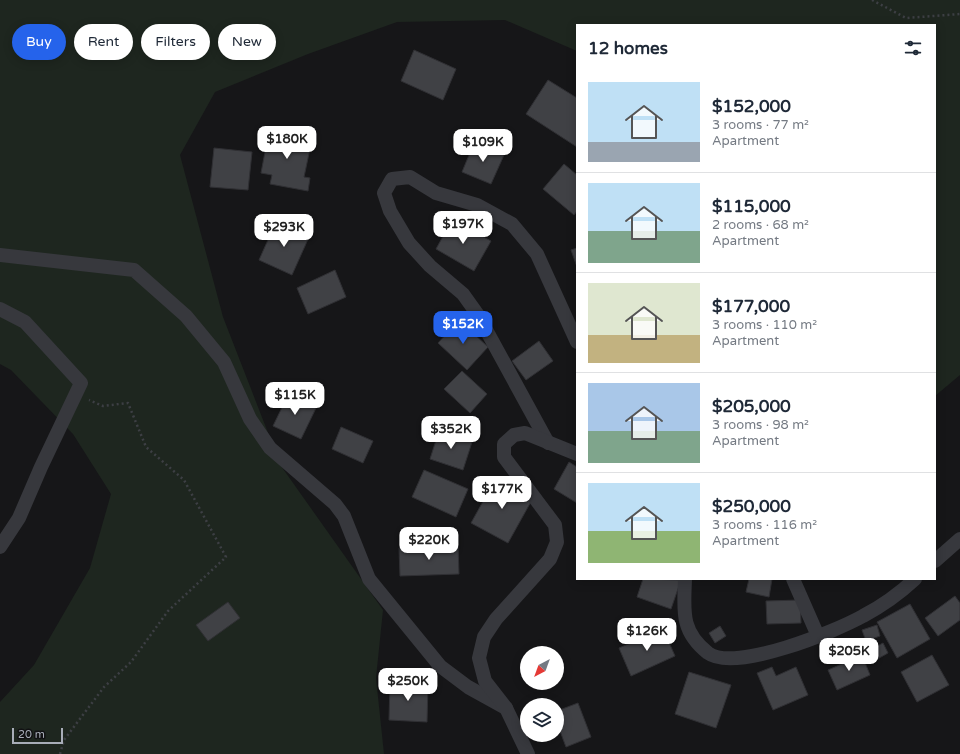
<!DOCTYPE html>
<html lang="en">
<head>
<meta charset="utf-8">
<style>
	:root { --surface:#fff; --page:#f2f2f3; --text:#1f2937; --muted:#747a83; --line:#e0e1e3; --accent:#2563eb }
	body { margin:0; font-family:"Varela Round",sans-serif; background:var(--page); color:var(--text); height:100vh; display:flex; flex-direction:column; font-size:15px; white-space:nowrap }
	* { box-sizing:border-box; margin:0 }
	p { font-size:13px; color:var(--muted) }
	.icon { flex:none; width:22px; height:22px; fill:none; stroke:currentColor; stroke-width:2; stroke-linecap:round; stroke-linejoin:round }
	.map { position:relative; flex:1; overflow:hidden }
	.panel { position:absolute; left:576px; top:24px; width:360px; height:556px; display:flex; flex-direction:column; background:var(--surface); border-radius:0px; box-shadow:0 2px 10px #0003 }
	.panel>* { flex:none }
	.guide { position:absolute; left:12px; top:24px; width:380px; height:36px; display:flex; gap:8px }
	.needle { width:26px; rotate:221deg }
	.buttons { position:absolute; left:520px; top:646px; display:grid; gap:8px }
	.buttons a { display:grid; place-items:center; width:44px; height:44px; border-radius:50%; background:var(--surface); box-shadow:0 2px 10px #0003; font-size:20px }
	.scale { position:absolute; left:12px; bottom:10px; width:51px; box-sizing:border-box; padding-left:4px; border:2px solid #a8adb8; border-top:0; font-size:11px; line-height:14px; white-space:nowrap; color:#a8adb8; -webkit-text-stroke:3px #111113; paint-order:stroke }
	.price { position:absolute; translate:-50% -34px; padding:0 9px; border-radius:8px; background:#fff; color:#222; font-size:13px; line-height:26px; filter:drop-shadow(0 1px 2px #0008) }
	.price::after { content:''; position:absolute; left:50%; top:24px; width:12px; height:9px; margin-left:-6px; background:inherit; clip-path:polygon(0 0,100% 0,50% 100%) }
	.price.active { background:var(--accent); color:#fff }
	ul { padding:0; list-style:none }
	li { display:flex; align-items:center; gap:12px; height:100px; padding:0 12px }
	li+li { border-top:1px solid var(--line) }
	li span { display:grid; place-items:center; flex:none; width:112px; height:80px; border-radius:0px; color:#555 }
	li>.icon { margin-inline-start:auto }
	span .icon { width:48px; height:48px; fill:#fffc; stroke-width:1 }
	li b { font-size:17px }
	h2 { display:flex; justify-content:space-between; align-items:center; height:48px; padding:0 12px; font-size:17px }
	.tag { padding:0 14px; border-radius:18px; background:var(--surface); box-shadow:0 2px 10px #0003; font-size:14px; line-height:36px }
	.tag.active { background:var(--accent); color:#fff }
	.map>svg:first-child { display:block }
</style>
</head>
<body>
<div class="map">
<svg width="960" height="754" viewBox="0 0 960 754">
	<rect width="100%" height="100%" fill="#161618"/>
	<path fill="#1e261f" d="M0 0H960V375L935 396V25H577V51L505 20 397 22 308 54 215 92 180 155 223 317 281 466 383 610 376 678 384 754H0V702L34 665 90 568 111 494 73 434 11 370 0 364Z"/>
	<g fill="#404145" stroke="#303034">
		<path d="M414 50 456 69 443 100 401 81Z"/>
		<path d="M548 80 577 98V147L526 114Z"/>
		<path d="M269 131 312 139 304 177 310 178 308 191 270 184 272 175 261 173Z"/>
		<path d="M474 143 504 155 491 184 462 172Z"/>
		<path d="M214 148 252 152 248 190 210 187Z"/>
		<path d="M564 164 577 175V211L574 215 543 189Z"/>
		<path d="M452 220 491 241 474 271 436 249Z"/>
		<path d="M276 222 309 237 292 275 259 260Z"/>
		<path d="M577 248V267L571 250Z"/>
		<path d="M335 270 346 297 308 314 297 288Z"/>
		<path d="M459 320 488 347 467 370 438 343Z"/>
		<path d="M539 341 553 361 526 380 512 361Z"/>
		<path d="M462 371 487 394 470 413 444 389Z"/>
		<path d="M289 393 317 406 301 439 273 426Z"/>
		<path d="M341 427 373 441 363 463 332 449Z"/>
		<path d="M439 431 472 442 463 470 430 459Z"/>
		<path d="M569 462 577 467V503L554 489Z"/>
		<path d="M424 470 468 489 456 517 412 497Z"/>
		<path d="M496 478 533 498 508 543 471 523Z"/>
		<path d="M458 546 459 574 400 576 399 548Z"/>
		<path d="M643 579 681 580 671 609 637 597Z"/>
		<path d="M749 579H772L769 597 746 592Z"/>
		<path d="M955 596 960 603V620L938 636 925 618Z"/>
		<path d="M800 600 801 623 767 624 766 601Z"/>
		<path d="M228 602 240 618 208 641 196 625Z"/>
		<path d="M910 604 930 639 897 658 877 622Z"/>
		<path d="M877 625 880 636 866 641 862 630Z"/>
		<path d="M720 626 726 636 715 643 709 633Z"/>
		<path d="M663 629 675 656 631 676 619 648Z"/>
		<path d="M883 643 888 653 874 661 868 651Z"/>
		<path d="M862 655 870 675 837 690 828 670Z"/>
		<path d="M932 655 949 685 917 702 901 672Z"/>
		<path d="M772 667 776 676 796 667 808 695 773 710 757 673Z"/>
		<path d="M689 672 731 685 716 728 675 714Z"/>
		<path d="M390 682 428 684 427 722 389 720Z"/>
		<path d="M578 703 591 737 566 747 557 723V711Z"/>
	</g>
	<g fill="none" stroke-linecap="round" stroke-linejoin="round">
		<g stroke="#3d3f44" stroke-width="2.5" stroke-dasharray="2 3" stroke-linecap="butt">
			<path d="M872 0 906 18 960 14"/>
			<path d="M60 754 64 740 104 687 131 662 168 611 226 557 184 480 146 447 128 403 103 406 89 400"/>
		</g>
		<g stroke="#37383d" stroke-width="14">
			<path d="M0 255 134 270 186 316 224 362 250 419 270 448 335 504 344 516 369 579 440 666 468 687 506 708"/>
			<path d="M0 309 25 322 81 383 41 467 19 518 0 547"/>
			<path d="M548 443 478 315 463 294 430 266 409 243 390 211 384 193 392 179 410 177 436 193 477 205 512 224 537 254 577 342"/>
			<path d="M935 561 960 539"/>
			<path d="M685 579C684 610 680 631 708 653 735 673 836 631 863 616 882 606 900 593 915 579"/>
			<path d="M793 579 818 636"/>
			<path d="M528 754 506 708 485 681 479 658 484 637 496 619 550 559 557 542 555 525 504 457V444L514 435 525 433 577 454"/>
		</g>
	</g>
</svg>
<div class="buttons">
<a><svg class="needle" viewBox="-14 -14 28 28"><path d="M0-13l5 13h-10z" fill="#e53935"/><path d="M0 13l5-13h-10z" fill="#747a83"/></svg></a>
<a><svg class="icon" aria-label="layers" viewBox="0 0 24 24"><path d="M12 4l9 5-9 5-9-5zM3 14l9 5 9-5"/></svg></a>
</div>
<div class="scale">20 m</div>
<b class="price" style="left:287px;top:160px">$180K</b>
<b class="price" style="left:483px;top:163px">$109K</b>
<b class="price" style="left:463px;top:245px">$197K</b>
<b class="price" style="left:284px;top:248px">$293K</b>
<b class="price active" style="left:463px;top:345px">$152K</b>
<b class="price" style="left:295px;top:416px">$115K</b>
<b class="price" style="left:451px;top:450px">$352K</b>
<b class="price" style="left:502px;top:510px">$177K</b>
<b class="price" style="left:429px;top:561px">$220K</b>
<b class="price" style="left:647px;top:652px">$126K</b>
<b class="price" style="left:849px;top:672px">$205K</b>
<b class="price" style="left:408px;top:702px">$250K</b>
<div class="guide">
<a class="tag active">Buy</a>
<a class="tag">Rent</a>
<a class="tag">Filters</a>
<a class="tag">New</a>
</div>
<section class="panel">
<h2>12 homes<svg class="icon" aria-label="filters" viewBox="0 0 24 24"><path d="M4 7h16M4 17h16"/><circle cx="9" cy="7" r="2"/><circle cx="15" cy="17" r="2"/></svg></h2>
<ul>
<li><span style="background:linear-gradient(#bfe0f5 75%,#9aa5b1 0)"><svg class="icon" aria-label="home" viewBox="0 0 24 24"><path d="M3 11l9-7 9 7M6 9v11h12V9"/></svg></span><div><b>$152,000</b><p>3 rooms · 77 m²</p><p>Apartment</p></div></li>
<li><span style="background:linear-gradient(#bfe0f5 60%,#7fa58c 0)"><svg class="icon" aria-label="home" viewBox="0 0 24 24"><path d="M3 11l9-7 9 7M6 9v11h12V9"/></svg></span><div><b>$115,000</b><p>2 rooms · 68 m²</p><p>Apartment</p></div></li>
<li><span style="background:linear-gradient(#dfe7d0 65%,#c2b280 0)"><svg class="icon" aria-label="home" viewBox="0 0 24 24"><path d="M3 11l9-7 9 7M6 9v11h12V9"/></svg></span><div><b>$177,000</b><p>3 rooms · 110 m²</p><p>Apartment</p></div></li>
<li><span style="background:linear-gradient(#a9c7e8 60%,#7fa58c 0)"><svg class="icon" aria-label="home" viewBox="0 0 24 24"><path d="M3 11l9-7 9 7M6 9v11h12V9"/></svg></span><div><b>$205,000</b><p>3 rooms · 98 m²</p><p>Apartment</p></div></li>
<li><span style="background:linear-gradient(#bfe0f5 60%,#8fb573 0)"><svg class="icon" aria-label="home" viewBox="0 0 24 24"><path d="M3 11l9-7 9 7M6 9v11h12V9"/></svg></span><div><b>$250,000</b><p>3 rooms · 116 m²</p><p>Apartment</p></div></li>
</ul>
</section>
</div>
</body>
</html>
